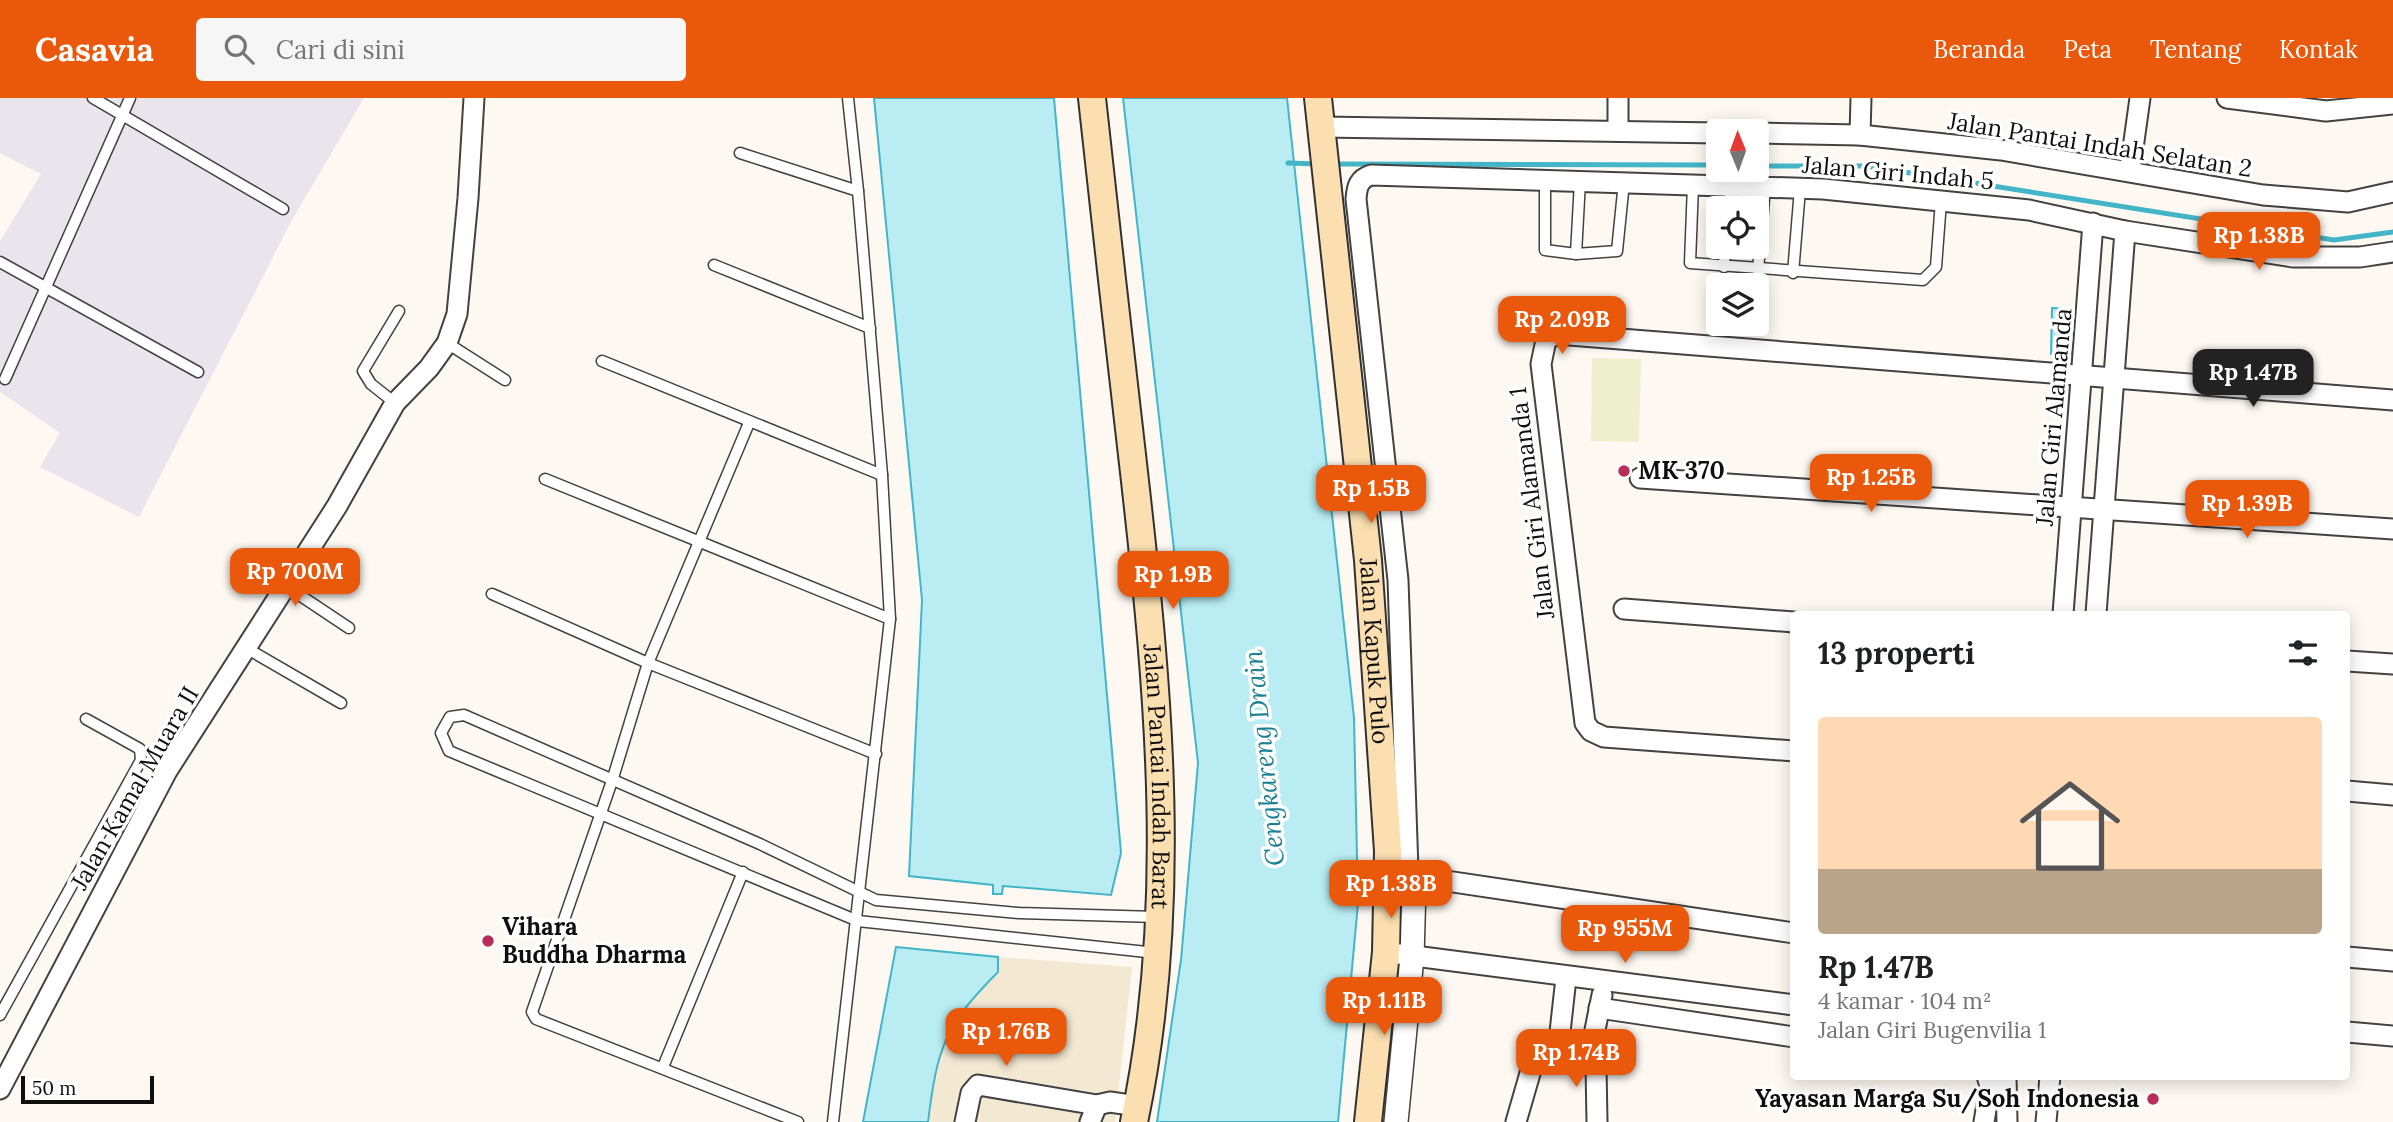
<!DOCTYPE html>
<html lang="id">
<head>
<meta charset="utf-8">
<style>
	:root { --surface:#fff; --page:#f6f6f6; --text:#202124; --muted:#757577; --line:#e0e0e0; --accent:#ea580c }
	body { margin:0; font-family:Lora,serif; background:var(--page); color:var(--text); height:100vh; display:flex; flex-direction:column; font-size:26px; white-space:nowrap }
	* { box-sizing:border-box; margin:0 }
	p { font-size:23px; color:var(--muted) }
	.icon { flex:none; width:38px; height:38px; fill:none; stroke:currentColor; stroke-width:2; stroke-linecap:round; stroke-linejoin:round }
	.map { position:relative; flex:1; overflow:hidden }
	.side { position:absolute; left:1790px; top:513px; width:560px; height:469px; display:flex; flex-direction:column; background:var(--surface); border-radius:7px; box-shadow:0 4px 18px #0003 }
	.side>* { flex:none }
	.needle { width:46px; rotate:359deg }
	.buttons { position:absolute; left:1706px; top:21px; display:grid; gap:14px }
	.buttons a { display:grid; place-items:center; width:63px; height:63px; border-radius:7px; background:var(--surface); box-shadow:0 4px 18px #0003; font-size:35px }
	.scale { position:absolute; left:21px; bottom:18px; width:133px; box-sizing:border-box; padding-left:7px; border:4px solid #0f0f0f; border-top:0; font-size:19px; line-height:24px; white-space:nowrap; color:#0f0f0f; -webkit-text-stroke:5px #fff; paint-order:stroke }
	.price { position:absolute; translate:-50% -60px; padding:0 16px; border-radius:14px; background:var(--accent); color:#fff; font-size:23px; line-height:46px; filter:drop-shadow(0 2px 4px #0008) }
	.price::after { content:''; position:absolute; left:50%; top:42px; width:21px; height:16px; margin-left:-10px; background:inherit; clip-path:polygon(0 0,100% 0,50% 100%) }
	.price.current { background:#222; color:#fff }
	ul { padding:0; list-style:none }
	li { display:grid; align-content:center; gap:14px; height:371px; padding:0 28px }
	li+li { border-top:2px solid var(--line) }
	li span { display:grid; place-items:center; height:217px; border-radius:7px; color:#555 }
	li>.icon { margin-inline-start:auto }
	span .icon { width:126px; height:126px; fill:#fffc; stroke-width:1 }
	li b { font-size:30px }
	h2 { display:flex; justify-content:space-between; align-items:center; height:84px; padding:0 28px; font-size:30px }
	header { display:flex; align-items:center; gap:42px; box-sizing:border-box; height:98px; padding:0 35px; background:var(--accent); color:#fff }
	header strong { font-size:33px }
	nav { display:flex; gap:38px; margin-inline-start:auto; font-size:24px }
	.search { width:490px; height:63px; background:var(--page); display:flex; align-items:center; gap:18px; box-sizing:border-box; padding:0 24px; border-radius:7px; color:var(--muted); font-size:26px }
	.map>svg:first-child { display:block }
</style>
</head>
<body>
<header>
<strong>Casavia</strong>
<div class="search"><svg class="icon" aria-label="search" viewBox="0 0 24 24"><circle cx="10" cy="10" r="6"/><path d="M15 15l6 6"/></svg>Cari di sini</div>
<nav><a>Beranda</a><a>Peta</a><a>Tentang</a><a>Kontak</a></nav>
</header>
<div class="map">
<svg width="2393" height="1024" viewBox="0 0 2393 1024">
	<rect width="100%" height="100%" fill="#fef8f2"/>
	<path fill="#eae4ed" d="M0 0H364L293 120 139 419 40 369 60 335 0 294V143L41 76 0 55Z"/>
	<path fill="#f3e8d2" d="M998 859 1132 869 1115 1024H928L934 972 945 938 974 898 997 875Z"/>
	<path fill="#edefce" d="M1592 260 1641 261 1639 344 1591 343Z"/>
	<g fill="#b9edf3" stroke="#43b5c7" stroke-width="2">
		<path d="M874 0H1054L1121 755 1111 797 1003 788 1002 796H993V787L909 778 922 502Z"/>
		<path d="M1123 0H1287L1354 620 1358 805 1338 1024H1157L1181 862 1198 665Z"/>
		<path d="M2052 210 2072 211 2071 256H2051Z"/>
		<path d="M896 849 998 859V874C944 928 937 951 928 1024H863Z"/>
	</g>
	<g fill="none" stroke-linecap="round" stroke-linejoin="round">
		<g stroke="#43b5c7" stroke-width="5">
			<path d="M1288 65 1317 66"/>
			<path d="M1333 66 1718 67"/>
			<path d="M1757 68H1866L2334 142 2393 134"/>
		</g>
		<g stroke="#424242" stroke-width="13">
			<g id="service">
				<path d="M93 0 283 111"/>
				<path d="M848 0 858 93"/>
				<path d="M740 55 858 93 882 377 890 521 833 1024"/>
				<path d="M1545 83V152L1576 156 1617 153 1624 84"/>
				<path d="M1693 87 1690 165 1923 182 1936 169 1941 103"/>
				<path d="M1729 110 1731 88"/>
				<path d="M1576 156 1580 83"/>
				<path d="M0 164 198 274"/>
				<path d="M714 167 870 230"/>
				<path d="M1724 169 1725 149"/>
				<path d="M1758 172 1765 89"/>
				<path d="M1793 175 1800 91"/>
				<path d="M447 245 505 282"/>
				<path d="M602 263 882 377"/>
				<path d="M5 281 130 0"/>
				<path d="M395 305 371 286 363 273 399 213"/>
				<path d="M749 325 648 565 612 683 532 914 536 921 798 1024"/>
				<path d="M545 381 890 521"/>
				<path d="M286 488 349 530"/>
				<path d="M492 496 648 565 876 656"/>
				<path d="M246 550 341 605"/>
				<path d="M1156 819 1019 815 876 802 760 746 464 617 450 619 441 635 449 653 858 823 1156 855"/>
				<path d="M0 917 141 662 140 651 86 621"/>
				<path d="M1558 952H1591"/>
				<path d="M663 969 743 774"/>
			</g>
		</g>
		<g stroke="#424242" stroke-width="23">
			<g id="minor">
				<path d="M2227 0 2326 13 2393 6"/>
				<path d="M1321 29 1718 35"/>
				<path d="M1618 33V0"/>
				<path d="M1757 35 1860 37 2001 52 2263 97 2348 104 2393 94"/>
				<path d="M1860 37 1861 0"/>
				<path d="M2130 72 2140 0"/>
				<path d="M1640 380 2393 431"/>
				<path d="M1624 511 1794 524"/>
				<path d="M2063 516 2093 125"/>
				<path d="M2096 516 2125 133"/>
				<path d="M2347 563 2393 566"/>
				<path d="M1794 653 1604 639 1591 633 1585 625 1541 266 1546 242 1557 236 2393 302"/>
				<path d="M2347 693 2393 697"/>
				<path d="M1408 772 1398 482 1356 101C1357 88 1359 81 1371 77L1823 91 2029 112 2125 133 2293 159H2360L2393 154"/>
				<path d="M1413 778 1794 835"/>
				<path d="M1399 856 1794 907"/>
				<path d="M2347 859 2393 863"/>
				<path d="M1599 910 1794 939"/>
				<path d="M2347 934 2393 938"/>
				<path d="M2006 978 2007 1024"/>
				<path d="M0 991 167 673 337 408 395 305 429 270 447 245 457 216 468 100 474 0"/>
				<path d="M965 1024 971 995 978 987 1097 1007"/>
				<path d="M1090 1024 1097 1007 1110 1004 1137 1008"/>
				<path d="M1516 1024 1533 965 1558 952 1566 880"/>
				<path d="M1597 1024 1596 968 1591 952 1602 897"/>
				<path d="M1984 1024 1990 988 1987 978"/>
				<path d="M2046 1024 2050 978"/>
			</g>
		</g>
		<g stroke="#424242" stroke-width="26">
			<path id="tertiary" d="M1388 753 1413 778 1414 789 1412 859 1396 1024"/>
		</g>
		<g stroke="#313131" stroke-width="30">
			<g id="secondary">
				<path id="s1" d="M1092 0C1106 128 1120 255 1135 383 1159 596 1179 812 1134 1024"/>
				<path id="s2" d="M1318 0 1368 462 1388 753 1386 854 1368 1024"/>
			</g>
		</g>
		<use href="#service" stroke="#fff" stroke-width="10"/>
		<use href="#minor" stroke="#fff" stroke-width="19"/>
		<use href="#tertiary" stroke="#fff" stroke-width="23"/>
		<use href="#secondary" stroke="#fbdfb0" stroke-width="26"/>
	</g>
	<g fill="#b92d59" stroke="#fff" stroke-width="2.5">
		<circle cx="1624" cy="373" r="7"/>
		<circle cx="488" cy="843" r="7"/>
		<circle cx="2153" cy="1001" r="7"/>
	</g>
	<g text-anchor="middle" stroke-width="7" stroke-linejoin="round" paint-order="stroke">
		<g font-size="24" fill="#0f0f0f" stroke="#fff">
			<text transform="translate(2100 47) rotate(9)" y="8">Jalan Pantai Indah Selatan 2</text>
			<text transform="translate(1898 75) rotate(5)" y="8">Jalan Giri Indah 5</text>
			<text transform="translate(2054 319) rotate(-85)" y="8">Jalan Giri Alamanda</text>
			<text transform="translate(1532 405) rotate(-97)" y="8">Jalan Giri Alamanda 1</text>
			<text dy="8" stroke="none"><textPath href="#s2" startOffset="556">Jalan Kapuk Pulo</textPath></text>
			<text dy="8" stroke="none"><textPath href="#s1" startOffset="682">Jalan Pantai Indah Barat</textPath></text>
			<text transform="translate(135 690) rotate(-60)" y="8">Jalan Kamal Muara II</text>
		</g>
		<g font-size="24" font-weight="bold" fill="#0f0f0f" stroke="#fff" text-anchor="start">
			<text x="1638" y="381">MK 370</text>
			<text x="502" y="837">Vihara<tspan x="502" dy="28">Buddha Dharma</tspan></text>
			<text x="2139" y="1009" text-anchor="end">Yayasan Marga Su/Soh Indonesia</text>
		</g>
		<g font-size="26" font-style="italic" fill="#1c8094" stroke="#fff">
			<text transform="translate(1264 660) rotate(-96)" y="9">Cengkareng Drain</text>
		</g>
	</g>
</svg>
<div class="buttons">
<a><svg class="needle" viewBox="-14 -14 28 28"><path d="M0-13l5 13h-10z" fill="#e53935"/><path d="M0 13l5-13h-10z" fill="#757577"/></svg></a>
<a><svg class="icon" aria-label="locate" viewBox="0 0 24 24"><circle cx="12" cy="12" r="6"/><path d="M12 2v4M12 18v4M2 12h4M18 12h4"/></svg></a>
<a><svg class="icon" aria-label="layers" viewBox="0 0 24 24"><path d="M12 4l9 5-9 5-9-5zM3 14l9 5 9-5"/></svg></a>
</div>
<div class="scale">50 m</div>
<b class="price" style="left:2259px;top:174px">Rp 1.38B</b>
<b class="price" style="left:1562px;top:258px">Rp 2.09B</b>
<b class="price current" style="left:2253px;top:311px">Rp 1.47B</b>
<b class="price" style="left:1871px;top:416px">Rp 1.25B</b>
<b class="price" style="left:1371px;top:427px">Rp 1.5B</b>
<b class="price" style="left:2247px;top:442px">Rp 1.39B</b>
<b class="price" style="left:295px;top:510px">Rp 700M</b>
<b class="price" style="left:1173px;top:513px">Rp 1.9B</b>
<b class="price" style="left:1391px;top:822px">Rp 1.38B</b>
<b class="price" style="left:1625px;top:867px">Rp 955M</b>
<b class="price" style="left:1384px;top:939px">Rp 1.11B</b>
<b class="price" style="left:1006px;top:970px">Rp 1.76B</b>
<b class="price" style="left:1576px;top:991px">Rp 1.74B</b>
<section class="side">
<h2>13 properti<svg class="icon" aria-label="filters" viewBox="0 0 24 24"><path d="M4 7h16M4 17h16"/><circle cx="9" cy="7" r="2"/><circle cx="15" cy="17" r="2"/></svg></h2>
<ul>
<li><span style="background:linear-gradient(#ffd9b3 70%,#b9a48a 0)"><svg class="icon" aria-label="home" viewBox="0 0 24 24"><path d="M3 11l9-7 9 7M6 9v11h12V9"/></svg></span><div><b>Rp 1.47B</b><p>4 kamar · 104 m²</p><p>Jalan Giri Bugenvilia 1</p></div></li>
</ul>
</section>
</div>
</body>
</html>
